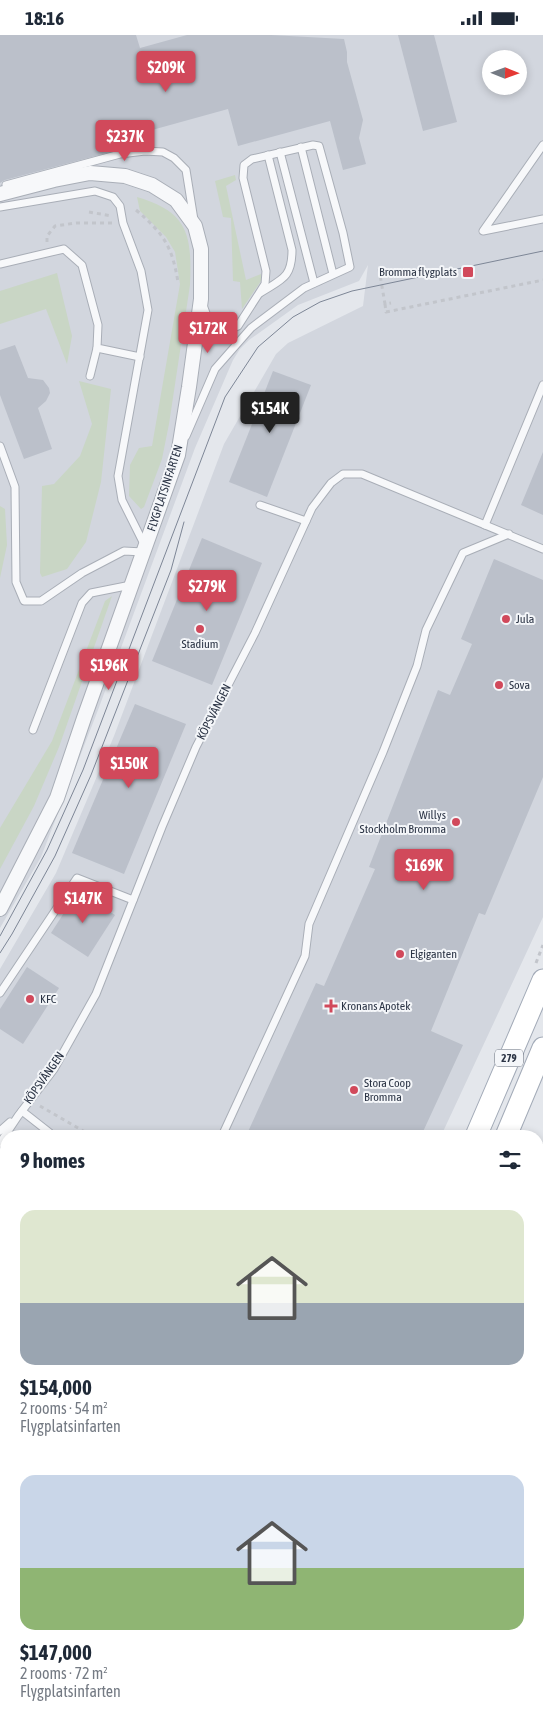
<!DOCTYPE html>
<html lang="en">
<head>
<meta charset="utf-8">
<style>
	:root { --surface:#fff; --page:#f6f6f7; --text:#1f2937; --muted:#747a83; --accent:#d1495b }
	body { margin:0; font-family:"Asap Condensed",sans-serif; background:var(--page); color:var(--text); height:100vh; display:flex; flex-direction:column; font-size:19px; white-space:nowrap }
	* { box-sizing:border-box; margin:0 }
	p { font-size:16px; color:var(--muted) }
	.icon { flex:none; width:28px; height:28px; fill:none; stroke:currentColor; stroke-width:2; stroke-linecap:round; stroke-linejoin:round }
	.map { position:relative; flex:1; overflow:hidden }
	.details { position:absolute; left:0px; top:1095px; width:544px; height:601px; display:flex; flex-direction:column; background:var(--surface); border-radius:20px 20px 0 0; box-shadow:0 2px 8px #0003 }
	.details>* { flex:none }
	.needle { width:32px; rotate:91deg }
	.tools { position:absolute; left:482px; top:15px; display:grid; gap:10px }
	.tools a { display:grid; place-items:center; width:45px; height:45px; border-radius:50%; background:var(--surface); box-shadow:0 2px 8px #0003; font-size:25px }
	.price { position:absolute; translate:-50% -42px; padding:0 11px; border-radius:5px; background:var(--accent); color:#fff; font-size:16px; line-height:32px; filter:drop-shadow(0 1px 2px #0008) }
	.price::after { content:''; position:absolute; left:50%; top:30px; width:15px; height:11px; margin-left:-8px; background:inherit; clip-path:polygon(0 0,100% 0,50% 100%) }
	.price.current { background:#222; color:#fff }
	ul { padding:0; list-style:none }
	li { display:grid; align-content:center; gap:10px; height:265px; padding:0 20px }
	li span { display:grid; place-items:center; height:155px; border-radius:15px; color:#555 }
	li>.icon { margin-inline-start:auto }
	span .icon { width:90px; height:90px; fill:#fffc; stroke-width:1 }
	li b { font-size:21px }
	h2 { display:flex; justify-content:space-between; align-items:center; height:60px; padding:0 20px; font-size:21px }
	.status { display:flex; justify-content:space-between; align-items:center; height:35px; padding:0 25px; background:var(--surface); direction:ltr }
	.status svg { height:14px; fill:currentColor }
	.map>svg:first-child { display:block }
</style>
</head>
<body>
<div class="status"><b>18:16</b><svg viewBox="0 0 49 12"><path d="M0 12V9h3v3zM5 12V6h3v6zM10 12V3h3v9zM15 12V0h3v12zM26 1h20v11H26zM47 4h2v5h-2z"/></svg></div>
<div class="map">
<svg width="543" height="1696" viewBox="0 0 543 1696">
	<rect width="100%" height="100%" fill="#e4e7ec"/>
	<g fill="#d2d6de" fill-rule="evenodd">
		<path d="M0 0H543V882L441 1101H6V1690H41L35 1696H0V934L56 838 114 701 224 409 276 319 288 308 363 271 368 230 359 246 298 270 249 305 240 314 233 325 195 413 98 675 41 822 0 893ZM491 24H519V51H491Z"/>
		<path d="M538 1207H543V1696H140L147 1690H538Z"/>
	</g>
	<g fill="#c9d6c5">
		<path d="M235 140 236 145 226 151 246 245 261 239V246L242 274 240 247 233 246 231 183 223 182 215 146Z"/>
		<path d="M137 162C189 177 192 201 190 250L169 389 162 424 144 472 141 474 129 461 130 430 139 413 152 411 180 249 175 217 166 202 140 176Z"/>
		<path d="M57 238 72 301 67 329 46 274 0 289V256Z"/>
		<path d="M79 346 111 354 101 447 86 507 67 534 42 542 40 538 42 451 54 449 80 421 92 389Z"/>
		<path d="M0 471 5 474 7 510 0 543Z"/>
		<path d="M112 561 59 712 34 771 0 834V793L52 706 105 566Z"/>
	</g>
	<g fill="#bbc0ca">
		<path d="M0 0H136L140 13 187 0H271L344 4 347 17V27L363 85 359 103 366 129 343 135 330 86 238 111 228 74 134 100 137 110 5 145 0 148Z"/>
		<path d="M398 0H434L457 87 423 96Z"/>
		<path d="M15 310 28 343 43 345 49 353 50 358 46 366 38 373 52 414 24 424 0 360V315Z"/>
		<path d="M273 336 311 350 267 462 229 447Z"/>
		<path d="M543 417V480L521 470Z"/>
		<path d="M202 503 262 528 212 650 152 626Z"/>
		<path d="M494 524 543 545V742L485 880 479 878 431 996 463 1010 421 1101H246L316 948 324 951 375 834 369 832 438 655 450 660 472 609 461 604Z"/>
		<path d="M135 669 186 689 124 839 72 818Z"/>
		<path d="M78 856 115 880 88 922 51 898Z"/>
		<path d="M27 932 59 953 23 1009 0 994V974Z"/>
	</g>
	<g fill="none" stroke-linecap="round" stroke-linejoin="round">
		<g stroke="#a9aeb7" stroke-width="9">
			<g id="lane">
				<path d="M543 110 483 196 543 184"/>
				<path d="M301 112 333 239"/>
				<path d="M280 117 314 248"/>
				<path d="M6 150 120 119 145 116 163 117 174 123 186 135 194 185"/>
				<path d="M0 172 95 156 113 162 120 171 123 188 141 236 148 275 118 441 122 465 145 511"/>
				<path d="M0 229 64 214 82 230 98 290 97 313 140 322"/>
				<path d="M260 258C282 244 292 243 292 215L268 120"/>
				<path d="M90 341 97 313"/>
				<path d="M186 401 215 334 251 293 304 253 350 232 343 198 319 111 313 110 252 124 244 130 243 143 266 236 265 249 238 291 228 295 219 296 210 289 203 270"/>
				<path d="M0 411 15 452 16 547 24 566H41L82 538 124 516 143 517"/>
				<path d="M260 470 306 486"/>
				<path d="M485 490 543 350"/>
				<path d="M33 695 82 568 91 558 131 550"/>
				<path d="M0 958 77 843 133 865"/>
				<path d="M22 1076 50 1098 51 1101"/>
				<path d="M0 1096 10 1087"/>
				<path d="M222 1101 305 921 309 889 383 717 417 631 426 595 463 518 509 499"/>
				<path d="M0 1108 18 1081 54 1034 96 959 162 792 196 712 255 598 312 473 331 448 343 439H362L543 514"/>
				<path d="M0 1163 6 1157"/>
				<path d="M538 1285 543 1281"/>
				<path d="M0 1434 6 1428"/>
				<path d="M538 1502 543 1500"/>
				<path d="M538 1572 543 1571"/>
			</g>
		</g>
		<g stroke="#a9aeb7" stroke-width="16">
			<g id="street">
				<path d="M0 159 54 145 90 138 125 141 152 150 176 165 195 191 201 214V264L189 352 178 420 84 683 57 763 0 874"/>
				<path d="M538 1129 543 1116"/>
				<path d="M373 1690V1696"/>
			</g>
		</g>
		<g stroke="#a3abb8" stroke-width="23">
			<g id="primary">
				<path d="M476 1101 543 945"/>
				<path d="M506 1101 543 1013"/>
				<path d="M86 1696 92 1690"/>
				<path d="M123 1696 129 1690"/>
			</g>
		</g>
		<g stroke="#c2c5cb" stroke-width="3" stroke-dasharray="4 4" stroke-linecap="butt">
			<path d="M136 175C164 199 172 211 178 247"/>
			<path d="M89 177 112 181"/>
			<path d="M47 207V201L55 191 76 188H112"/>
			<path d="M379 234 385 269 391 268"/>
			<path d="M385 269 386 277 543 245"/>
			<path d="M536 928 543 910"/>
			<path d="M40 1071 85 1097"/>
			<path d="M0 1597 6 1589"/>
		</g>
		<use href="#lane" stroke="#f7f8fa" stroke-width="7"/>
		<use href="#street" stroke="#f7f8fa" stroke-width="14"/>
		<use href="#primary" stroke="#fff" stroke-width="21"/>
		<g stroke="#7d8696" stroke-width="1">
			<path d="M0 901 47 815 83 735 225 362 258 312 293 282 320 267 352 256 543 216"/>
			<path d="M0 918 12 899 55 821 91 740 171 535 184 487"/>
		</g>
	</g>
	<g fill="#d1495b" stroke="#f4f6f9" stroke-width="2">
		<rect x="462" y="231" width="12" height="12" rx="2.5"/>
		<circle cx="506" cy="584" r="5"/>
		<circle cx="200" cy="594" r="5"/>
		<circle cx="499" cy="650" r="5"/>
		<circle cx="456" cy="787" r="5"/>
		<circle cx="400" cy="919" r="5"/>
		<circle cx="30" cy="964" r="5"/>
		<path d="M328.5 963.5h5v5h5v5h-5v5h-5v-5h-5v-5h5z"/>
		<circle cx="354" cy="1055" r="5"/>
	</g>
	<g text-anchor="middle" stroke-width="4" stroke-linejoin="round" paint-order="stroke">
		<rect fill="#f4f6f9" stroke="#676e7b" stroke-width="1" x="495" y="1014.5" width="28" height="17" rx="4"/>
		<g font-size="11" font-weight="bold" fill="#2b3445">
			<text x="509" y="1027">279</text>
		</g>
		<g font-size="12" fill="#2b3445" stroke="#f4f6f9" text-anchor="start">
			<text x="457" y="241" text-anchor="end">Bromma flygplats</text>
			<text x="516" y="588">Jula</text>
			<text x="200" y="613" text-anchor="middle">Stadium</text>
			<text x="509" y="654">Sova</text>
			<text x="446" y="784" text-anchor="end">Willys<tspan x="446" dy="14">Stockholm Bromma</tspan></text>
			<text x="410" y="923">Elgiganten</text>
			<text x="40" y="968">KFC</text>
			<text x="341" y="975">Kronans Apotek</text>
			<text x="364" y="1052">Stora Coop<tspan x="364" dy="14">Bromma</tspan></text>
		</g>
		<g font-size="12" fill="#2b3445" stroke="#f4f6f9">
			<text transform="translate(165 453) rotate(-72)" y="4">FLYGPLATSINFARTEN</text>
			<text transform="translate(214 677) rotate(-63)" y="4">KÖPSVÄNGEN</text>
			<text transform="translate(44 1043) rotate(-55)" y="4">KÖPSVÄNGEN</text>
		</g>
	</g>
</svg>
<div class="tools">
<a><svg class="needle" viewBox="-14 -14 28 28"><path d="M0-13l5 13h-10z" fill="#e53935"/><path d="M0 13l5-13h-10z" fill="#747a83"/></svg></a>
</div>
<b class="price" style="left:166px;top:58px">$209K</b>
<b class="price" style="left:125px;top:127px">$237K</b>
<b class="price" style="left:208px;top:319px">$172K</b>
<b class="price current" style="left:270px;top:399px">$154K</b>
<b class="price" style="left:207px;top:577px">$279K</b>
<b class="price" style="left:109px;top:656px">$196K</b>
<b class="price" style="left:129px;top:754px">$150K</b>
<b class="price" style="left:424px;top:856px">$169K</b>
<b class="price" style="left:83px;top:889px">$147K</b>
<section class="details">
<h2>9 homes<svg class="icon" aria-label="filters" viewBox="0 0 24 24"><path d="M4 7h16M4 17h16"/><circle cx="9" cy="7" r="2"/><circle cx="15" cy="17" r="2"/></svg></h2>
<ul>
<li><span style="background:linear-gradient(#dfe7d0 60%,#9aa5b1 0)"><svg class="icon" aria-label="home" viewBox="0 0 24 24"><path d="M3 11l9-7 9 7M6 9v11h12V9"/></svg></span><div><b>$154,000</b><p>2 rooms · 54 m²</p><p>Flygplatsinfarten</p></div></li>
<li><span style="background:linear-gradient(#c9d6e8 60%,#8fb573 0)"><svg class="icon" aria-label="home" viewBox="0 0 24 24"><path d="M3 11l9-7 9 7M6 9v11h12V9"/></svg></span><div><b>$147,000</b><p>2 rooms · 72 m²</p><p>Flygplatsinfarten</p></div></li>
</ul>
</section>
</div>
</body>
</html>
